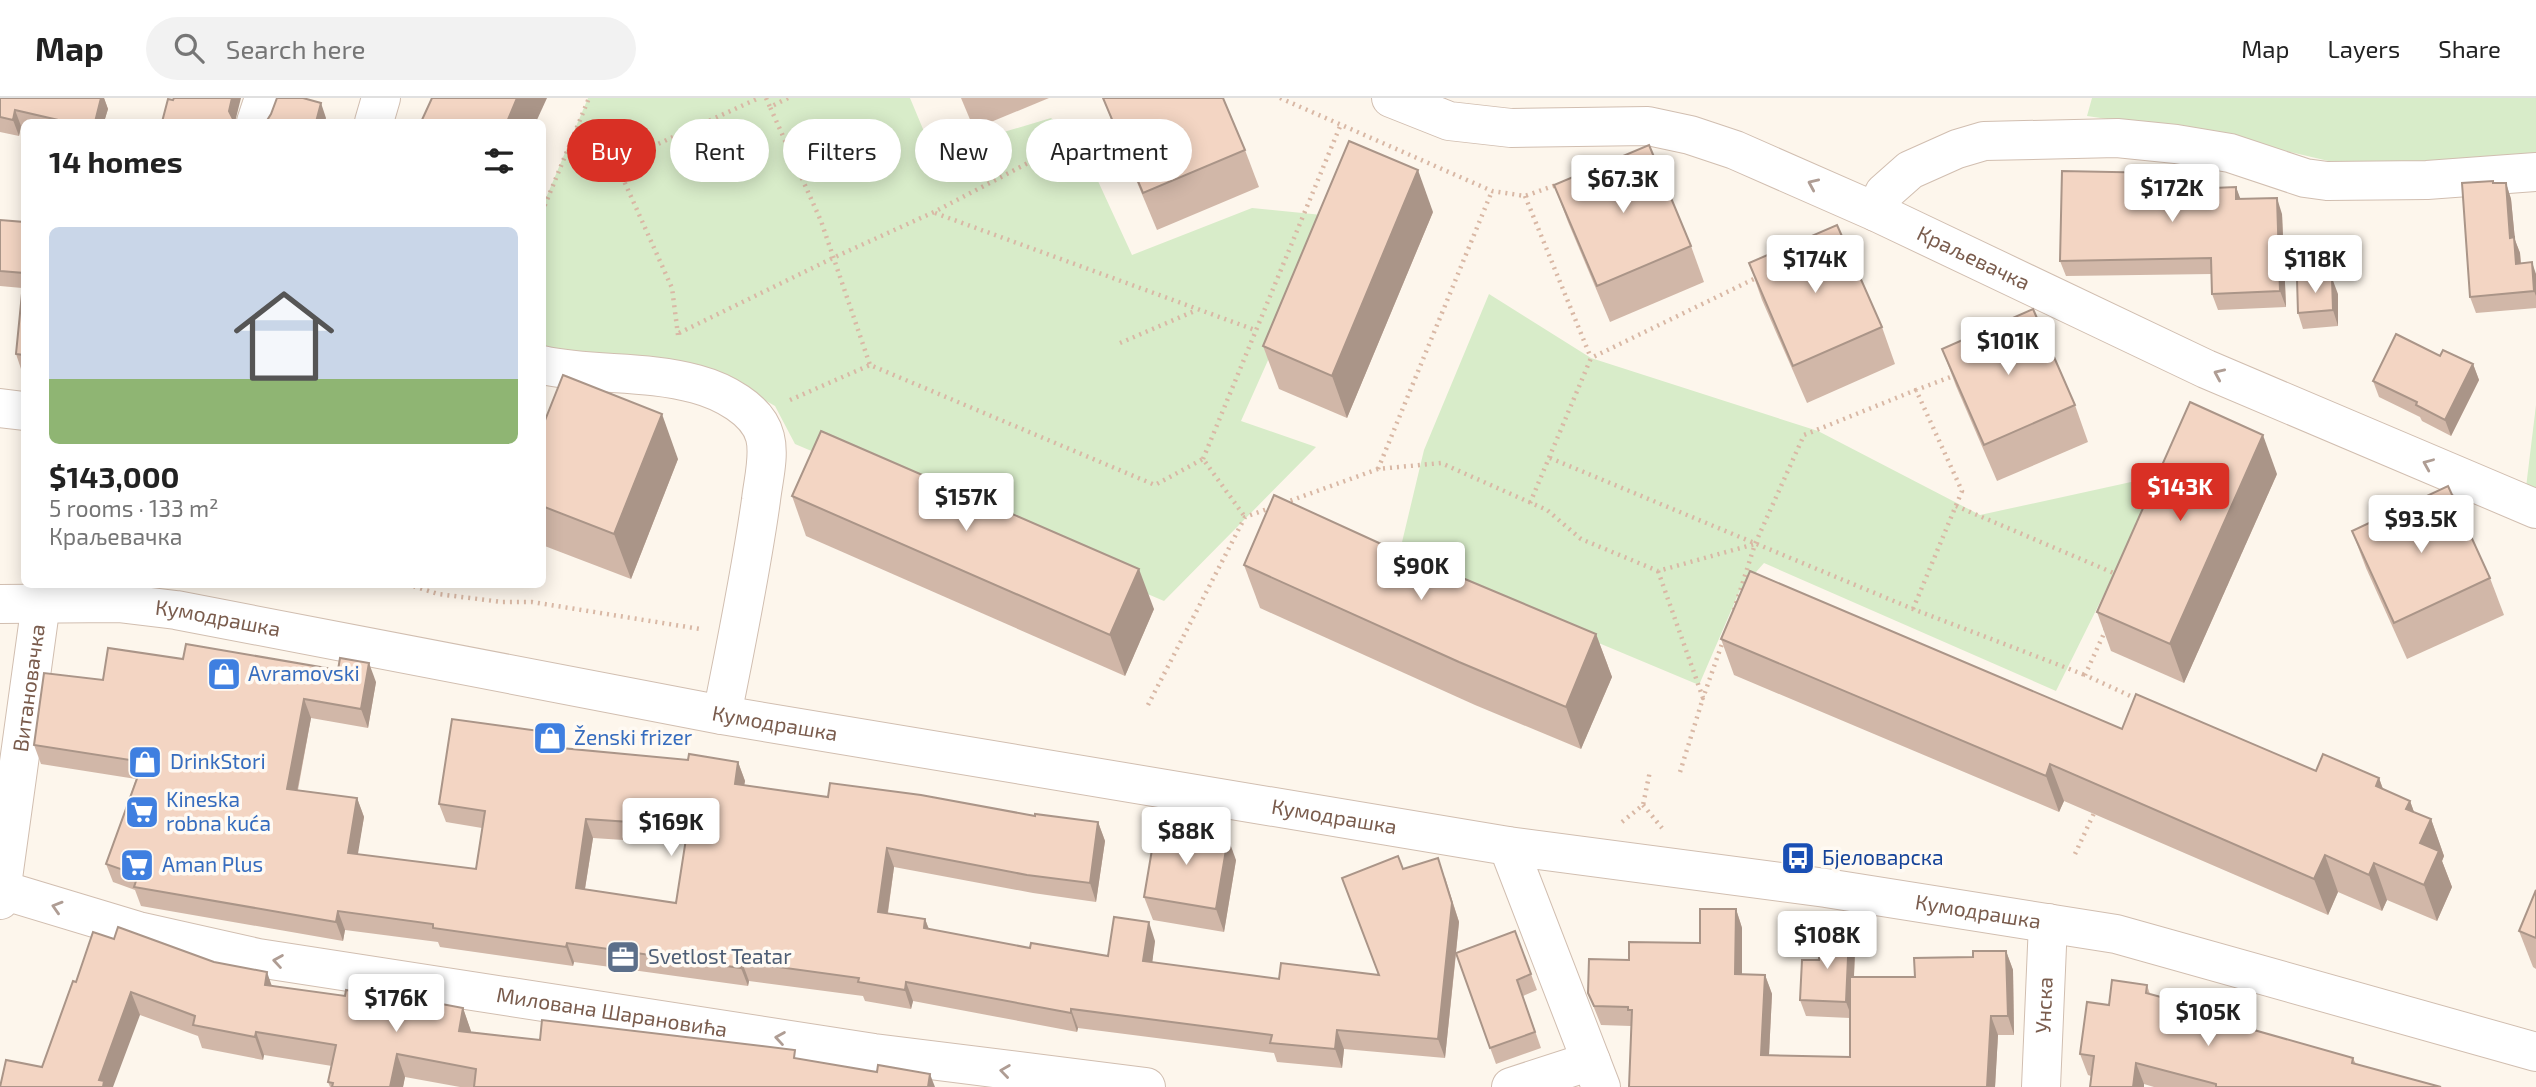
<!DOCTYPE html>
<html lang="en">
<head>
<meta charset="utf-8">
<style>
	:root { --surface:#fff; --page:#f2f2f2; --text:#222; --muted:#767676; --line:#e0e0e0; --accent:#d93025 }
	body { margin:0; font-family:"Exo 2",sans-serif; background:var(--page); color:var(--text); height:100vh; display:flex; flex-direction:column; font-size:26px; white-space:nowrap }
	* { box-sizing:border-box; margin:0 }
	p { font-size:23px; color:var(--muted) }
	.icon { flex:none; width:38px; height:38px; fill:none; stroke:currentColor; stroke-width:2; stroke-linecap:round; stroke-linejoin:round }
	.map { position:relative; flex:1; overflow:hidden }
	.drawer { position:absolute; left:21px; top:21px; width:525px; height:469px; display:flex; flex-direction:column; background:var(--surface); border-radius:10px; box-shadow:0 4px 18px #0003 }
	.drawer>* { flex:none }
	.guide { position:absolute; left:567px; top:21px; width:665px; height:63px; display:flex; gap:14px }
	.price { position:absolute; translate:-50% -60px; padding:0 16px; border-radius:7px; background:#fff; color:#222; font-size:23px; line-height:46px; filter:drop-shadow(0 2px 4px #0008) }
	.price::after { content:''; position:absolute; left:50%; top:42px; width:21px; height:16px; margin-left:-10px; background:inherit; clip-path:polygon(0 0,100% 0,50% 100%) }
	.price.current { background:var(--accent); color:#fff }
	ul { padding:0; list-style:none }
	li { display:grid; align-content:center; gap:14px; height:371px; padding:0 28px }
	li span { display:grid; place-items:center; height:217px; border-radius:10px; color:#555 }
	li>.icon { margin-inline-start:auto }
	span .icon { width:126px; height:126px; fill:#fffc; stroke-width:1 }
	li b { font-size:30px }
	h2 { display:flex; justify-content:space-between; align-items:center; height:84px; padding:0 28px; font-size:30px }
	.chip { padding:0 24px; border-radius:32px; background:var(--surface); box-shadow:0 4px 18px #0003; font-size:24px; line-height:63px }
	.chip.current { background:var(--accent); color:#fff }
	header { display:flex; align-items:center; gap:42px; box-sizing:border-box; height:98px; padding:0 35px; background:var(--surface); border-bottom:2px solid var(--line) }
	header strong { font-size:33px }
	nav { display:flex; gap:38px; margin-inline-start:auto; font-size:24px }
	.search { width:490px; height:63px; background:var(--page); display:flex; align-items:center; gap:18px; box-sizing:border-box; padding:0 24px; border-radius:38px; color:var(--muted); font-size:26px }
	.map>svg:first-child { display:block }
</style>
</head>
<body>
<header>
<strong>Map</strong>
<div class="search"><svg class="icon" aria-label="search" viewBox="0 0 24 24"><circle cx="10" cy="10" r="6"/><path d="M15 15l6 6"/></svg>Search here</div>
<nav><a>Map</a><a>Layers</a><a>Share</a></nav>
</header>
<div class="map">
<svg width="2536" height="989" viewBox="0 0 2536 989">
	<rect width="100%" height="100%" fill="#fdf6ec"/>
	<g fill="#d8ecc9">
		<path d="M588 0H910L933 55 1051 20 1080 44 1132 157 1252 110 1332 118 1241 323 1316 349 1164 503 795 346 775 308 712 272 555 254 543 249V107Z"/>
		<path d="M2092 0H2536V59L2437 65H2337L2222 38 2087 18Z"/>
		<path d="M1489 196 1591 260 1818 333 1980 417 2163 377 2056 593 1764 465 1740 492 1699 587 1398 461 1424 352Z"/>
		<path d="M2536 307V411L2524 406Z"/>
	</g>
	<g fill="none" stroke-linecap="round" stroke-linejoin="round">
		<g stroke="#d1beb0" stroke-width="40">
			<g id="minor">
				<path id="s1" d="M1391 0 1449 23 1511 30 1648 28 1690 37 1735 52 1876 114 2206 271 2536 411"/>
				<path d="M256 24 264 0"/>
				<path d="M374 24 381 0"/>
				<path d="M1876 114 1884 95 1910 72 1957 51 1984 43 2117 40 2176 46 2230 55 2305 80 2327 83 2427 82 2536 74"/>
				<path d="M542 267C592 278 646 272 696 286 722 293 758 311 765 339 770 358 763 383 761 402 751 474 736 546 722 617"/>
				<path d="M0 310 24 313"/>
				<path id="s2" d="M0 506 118 505 176 512 722 617 1508 748 1826 790 2116 836 2536 954"/>
				<path d="M1508 748 1601 989"/>
				<path id="s3" d="M2 792 138 833 258 860 874 955 1146 989"/>
				<path id="s4" d="M0 802 41 505"/>
				<path d="M1511 989 1591 963"/>
				<path id="s5" d="M2041 989 2048 825"/>
			</g>
		</g>
		<g stroke="#d9b8a5" stroke-width="4.5" stroke-dasharray="2 5" stroke-linecap="butt">
			<path d="M766 0 770 9"/>
			<path d="M788 0 770 9 821 123 870 267"/>
			<path d="M1280 0 1492 93 1525 98 1559 86"/>
			<path d="M571 45 616 65"/>
			<path d="M1525 98 1591 260"/>
			<path d="M542 114 589 0"/>
			<path d="M935 115 1255 232"/>
			<path d="M679 235 835 159 934 114 1114 20"/>
			<path d="M678 237 672 190 616 65 759 0"/>
			<path d="M1120 245 1197 212"/>
			<path d="M790 302 870 267 1155 387 1203 361 1245 419"/>
			<path d="M1550 360 1913 511 2085 577"/>
			<path d="M1203 361 1341 26"/>
			<path d="M1378 371 1492 93"/>
			<path d="M1284 405 1378 371 1441 365 1547 412 1581 441 1658 473 1755 446"/>
			<path d="M1530 405 1591 260 1758 179"/>
			<path d="M1956 408 2116 476"/>
			<path d="M1658 473 1703 600 1724 540"/>
			<path d="M407 486 438 496 502 504H532L700 531"/>
			<path d="M1913 511 1962 393 1916 292 1956 277"/>
			<path d="M1734 512 1755 446 1804 337 1916 292"/>
			<path d="M2106 531 2085 577 2139 602"/>
			<path d="M1148 607 1245 419 1273 409"/>
			<path d="M1680 674 1703 600"/>
			<path d="M1643 707 1662 730"/>
			<path d="M1622 724 1643 707 1650 673"/>
			<path d="M2075 756 2095 713"/>
		</g>
		<use href="#minor" stroke="#fff" stroke-width="38"/>
	</g>
	<g fill="#d1b7a8" fill-rule="evenodd">
		<path d="M0 0H104L108 11 104 24H24V29L21 28 19 38 0 34Z"/>
		<path d="M961 0H1049L974 31Z"/>
		<path d="M1103 0 1245 52 1259 89 1157 132 1116 34Z"/>
		<path d="M2212 67 2218 83V90L2236 89 2240 101 2282 116 2286 209 2218 212 2212 196V176L2066 178 2060 163Z"/>
		<path d="M2494 85H2506L2511 101 2515 142 2520 155 2521 166 2536 176V210L2476 215 2470 199Z"/>
		<path d="M1554 87 1691 148 1704 184 1610 224 1568 124Z"/>
		<path d="M1433 114 1347 320 1279 291 1263 248Z"/>
		<path d="M0 122 24 124V272L21 271 16 256 22 190 0 188Z"/>
		<path d="M1749 165 1882 229 1895 266 1807 305 1762 202Z"/>
		<path d="M2338 196V228L2303 231 2298 215Z"/>
		<path d="M1942 251 2075 307 2088 344 1997 383 1956 288Z"/>
		<path d="M2440 258 2473 266 2479 282 2451 338 2422 323 2420 319 2379 299 2373 283Z"/>
		<path d="M542 330 678 361 631 481 542 447Z"/>
		<path d="M2277 376 2184 585 2111 553 2097 514Z"/>
		<path d="M792 398 1154 511 1125 578 806 438Z"/>
		<path d="M2352 433 2490 480 2504 517 2407 561 2366 470Z"/>
		<path d="M1379 445 1596 536 1612 579 1581 651 1475 607 1260 510 1244 467Z"/>
		<path d="M1721 541 2122 631 2316 673 2379 680 2383 691 2410 703 2414 714 2431 721 2444 758 2442 763 2452 789 2437 823 2387 802 2382 813 2338 794 2328 817 2064 703 2059 714 1734 577Z"/>
		<path d="M183 561 376 584 368 630 311 620 298 692 357 700 364 719 357 756 476 771 482 730 446 724 439 706 554 635 559 650 688 662 738 664 745 683 744 687 828 699 1098 724 1105 743 1096 804 1033 795 894 769 888 815 925 821 929 831 1030 850 1108 858 1155 843 1152 864 1279 881 1379 877 1403 771 1445 779 1459 824 1456 855 1515 833 1537 892 1523 898 1541 950 1496 966 1456 856 1445 960 1344 951 1342 970 1277 964 1274 955 1078 930 1077 934 913 903 911 911 865 903 863 898 749 883 748 888 574 864 573 868 440 849 438 844 345 832 343 843 141 808 135 792 113 784 106 766 136 681 41 666 34 647 103 582ZM593 740 685 746 676 805 585 791Z"/>
		<path d="M1236 762 1224 834 1153 822 1144 799Z"/>
		<path d="M2536 792V871L2533 869 2519 833Z"/>
		<path d="M1736 811 1742 830V876L1765 877 1772 896 1769 957 1850 959V920L1806 918 1800 902 1819 862 1849 837 1855 853 1854 879H1915L1973 859 2006 853 2013 872 2014 937H1998L1995 989H1629L1631 928 1601 927 1588 895 1629 862 1700 845Z"/>
		<path d="M76 884 272 888 345 898 463 910 471 934 540 942 799 961 935 989H460L405 979 403 989H330L328 984 332 968 264 957 263 962 202 950 198 938 140 917 42 969Z"/>
		<path d="M2147 887 2150 896 2224 916 2227 924 2353 960 2356 966 2441 989H2154L2144 986V989H2090L2091 978 2088 977 2080 956Z"/>
	</g>
	<g fill="#aa9588">
		<path d="M101 0H104L108 11 104 24H95Z"/>
		<path d="M232 0H241L235 24H233L229 13Z"/>
		<path d="M517 0H547L536 24H507Z"/>
		<path d="M321 5 326 20 325 24H316Z"/>
		<path d="M15 12 21 28 19 38 13 22Z"/>
		<path d="M2212 67 2218 83 2219 106 2213 90Z"/>
		<path d="M1418 72 1433 114 1347 320 1332 278Z"/>
		<path d="M2506 85 2511 101 2515 142 2520 155 2522 182 2516 166 2510 140Z"/>
		<path d="M2236 89 2242 105 2236 101Z"/>
		<path d="M2277 100 2282 116 2286 209 2280 193Z"/>
		<path d="M2532 164 2536 176V198L2534 193Z"/>
		<path d="M2332 180 2338 196V228L2333 212Z"/>
		<path d="M2473 266 2479 282 2451 338 2445 322Z"/>
		<path d="M662 316 678 361 631 481 614 436Z"/>
		<path d="M2263 337 2277 376 2184 585 2170 546Z"/>
		<path d="M1139 471 1154 511 1125 578 1110 537Z"/>
		<path d="M1596 536 1612 579 1581 651 1566 609Z"/>
		<path d="M369 565 376 584 368 630 361 611Z"/>
		<path d="M304 601 311 620 294 709 287 691Z"/>
		<path d="M554 635 561 654 551 649Z"/>
		<path d="M738 664 745 683 741 704 735 686Z"/>
		<path d="M2050 666 2064 703 2059 714 2046 678Z"/>
		<path d="M2379 680 2392 717 2376 688Z"/>
		<path d="M357 700 364 719 355 774 348 755Z"/>
		<path d="M2410 703 2423 739 2431 721 2444 758 2442 763 2452 789 2437 823 2424 787 2406 711Z"/>
		<path d="M586 721 593 740 582 809 576 790Z"/>
		<path d="M1098 724 1105 743 1096 804 1090 785Z"/>
		<path d="M1228 740 1236 762 1224 834 1216 811Z"/>
		<path d="M887 750 894 769 885 833 878 814Z"/>
		<path d="M2325 757 2338 794 2328 817 2314 781Z"/>
		<path d="M1438 760 1459 824 1445 960 1438 941Z"/>
		<path d="M2374 765 2387 802 2382 813 2369 777Z"/>
		<path d="M1736 811 1742 830V895L1735 876Z"/>
		<path d="M338 813 345 832 343 843 336 824Z"/>
		<path d="M925 821 932 840 924 830Z"/>
		<path d="M1149 824 1155 843 1150 882 1143 863Z"/>
		<path d="M1849 837 1855 853 1852 920 1846 904Z"/>
		<path d="M567 845 574 864 573 868 566 849Z"/>
		<path d="M2006 853 2013 872 2014 937 2008 918Z"/>
		<path d="M742 864 749 883 748 888 741 870Z"/>
		<path d="M267 874 275 897 265 887Z"/>
		<path d="M1765 877 1772 896 1768 976 1761 957Z"/>
		<path d="M906 884 913 903 911 911 905 892Z"/>
		<path d="M131 894 140 917 113 989H101L99 982Z"/>
		<path d="M463 910 471 933 467 956 459 933Z"/>
		<path d="M1071 911 1078 930 1077 934 1071 915Z"/>
		<path d="M1991 918 1998 937 1995 989H1987Z"/>
		<path d="M1337 932 1344 951 1342 970 1335 951Z"/>
		<path d="M256 934 264 957 263 962 255 939Z"/>
		<path d="M397 956 405 979 403 989H390Z"/>
		<path d="M2136 965 2144 986V989H2133Z"/>
		<path d="M930 976 935 989H928Z"/>
	</g>
	<g fill="#f3d5c3" stroke="#aa9588" stroke-width="2" fill-rule="evenodd">
		<path d="M0 0H101L95 24H67L15 12 13 22 0 19Z"/>
		<path d="M174 0H232L229 13 234 23 236 24H162L168 1 173 2Z"/>
		<path d="M277 0H303L321 5 316 24H266L271 16Z"/>
		<path d="M432 0H517L507 24H421Z"/>
		<path d="M1103 0H1223L1245 52 1143 95Z"/>
		<path d="M1349 43 1418 72 1332 278 1263 248Z"/>
		<path d="M1649 47 1691 148 1597 188 1554 87Z"/>
		<path d="M2212 67 2213 90 2236 89V101L2277 100 2280 193 2212 196 2211 160 2060 163 2062 73 2162 75V68Z"/>
		<path d="M2493 83V85H2506L2510 140 2514 139 2516 166 2532 164 2534 193 2470 199 2462 85Z"/>
		<path d="M0 122 24 124V257L16 256 24 175 0 173Z"/>
		<path d="M1837 127 1882 229 1793 268 1749 165Z"/>
		<path d="M2332 180 2333 212 2298 215 2297 181Z"/>
		<path d="M2033 211 2075 307 1984 347 1942 251Z"/>
		<path d="M2396 236 2440 258 2443 252 2473 266 2445 322 2416 307 2417 304 2373 283Z"/>
		<path d="M563 277 662 316 614 436 542 408V330Z"/>
		<path d="M2190 304 2263 337 2170 546 2097 514Z"/>
		<path d="M821 333 1139 471 1110 537 792 398Z"/>
		<path d="M2448 388 2490 480 2394 525 2352 433Z"/>
		<path d="M1274 397 1379 445 1596 536 1566 609 1459 564 1244 467Z"/>
		<path d="M1750 473 2122 631 2136 596 2316 673 2323 656 2379 680 2376 688 2410 703 2406 711 2431 721 2420 745 2439 753 2424 787 2374 765 2369 777 2325 757 2314 781 2050 666 2046 678 1721 541Z"/>
		<path d="M186 546 338 572 340 560 369 565 361 611 304 601 287 691 357 700 348 755 476 771 485 713 439 706 452 621 554 635 551 649 688 662 689 656 738 664 735 686 828 699 830 685 921 697 1035 718V716L1098 724 1090 785 1027 777 887 750 878 814 925 821 924 830 1030 850 1031 845 1108 858 1114 819 1149 824 1143 863 1279 881 1281 865 1379 877 1342 780 1398 758 1403 771 1438 760 1452 805 1438 941 1337 932 1335 951 1270 945 1272 937 1071 911V915L906 884 905 892 858 884 859 880 742 864 741 870 567 845 566 849 433 830V826L338 813 336 824 134 789 138 777 106 766 143 664 34 647 44 575 103 582 108 550 183 561ZM586 721 688 728 676 805 576 790Z"/>
		<path d="M1156 728 1228 740 1216 811 1144 799Z"/>
		<path d="M2536 792V840L2519 833Z"/>
		<path d="M1700 811H1736L1735 876 1765 877 1761 957 1850 959V879H1915L1914 860 1973 859V853H2006L2008 918H1991L1987 989H1629L1632 912H1628V909L1594 908 1588 895 1589 861 1629 862V844L1700 845Z"/>
		<path d="M118 829 214 864 267 874 265 887 345 898 346 892 414 905 415 901 463 910 459 933 540 942 542 922 795 952 794 960 877 974 878 967 930 976 928 989H474L476 971 397 956 390 989H332L333 985 328 984 336 947 256 934 255 939 193 927 195 918 131 894 99 982 104 983 103 989H0L6 962 42 969 73 883 76 884 93 834 114 841Z"/>
		<path d="M1515 833 1531 876 1517 882 1535 934 1490 950 1456 855Z"/>
		<path d="M1820 836 1849 837 1846 904 1800 902 1802 862H1819Z"/>
		<path d="M2112 882 2147 887 2146 895 2224 916 2222 923 2353 960 2352 965 2441 989H2216V986L2136 965 2133 989H2090L2094 958 2080 956 2087 904 2109 907Z"/>
	</g>
	<defs><path id="oneway-chevron" d="M-2-3.5L2.5 0L-2 3.5" fill="none" stroke-width="1.6" stroke-linecap="round" stroke-linejoin="round" transform="scale(1.75)"/></defs>
	<g stroke="#af9d94">
		<use href="#oneway-chevron" transform="translate(1813 86) rotate(-156)"/>
		<use href="#oneway-chevron" transform="translate(2219 276) rotate(-156)"/>
		<use href="#oneway-chevron" transform="translate(2428 366) rotate(-157)"/>
		<use href="#oneway-chevron" transform="translate(57 809) rotate(-163)"/>
		<use href="#oneway-chevron" transform="translate(278 863) rotate(-171)"/>
		<use href="#oneway-chevron" transform="translate(780 940) rotate(-171)"/>
		<use href="#oneway-chevron" transform="translate(1005 973) rotate(-172)"/>
	</g>
	<defs>
		<g id="shop-square" transform="scale(1.75)"><rect x="-9" y="-9" width="18" height="18" rx="4" fill="#3f7fe0" stroke="#fffaf3"/><path d="M-5-2.5h2.3a2.7 3.5 0 0 1 5.4 0H5L5.5 6h-11ZM-1.5-2.5h3a1.5 2.3 0 0 0-3 0Z" fill="#fff"/></g>
		<g id="supermarket-square" transform="scale(1.75)"><rect x="-9" y="-9" width="18" height="18" rx="4" fill="#3f7fe0" stroke="#fffaf3"/><path d="M-6-5.5h2.5l.6 2H6L4.5 2H-2.5L-4.4-4H-6ZM-1.5 3.2a1.3 1.3 0 1 0 .1 0ZM3 3.2a1.3 1.3 0 1 0 .1 0Z" fill="#fff"/></g>
		<g id="bus-square" transform="scale(1.75)"><rect x="-9" y="-9" width="18" height="18" rx="4" fill="#1a4fb4" stroke="#fffaf3"/><path d="M-5-6H5V4H4V6H2V4H-2V6H-4V4H-5ZM-3.5-4V0h7V-4ZM-3.5 1.2v1.5H-2V1.2ZM2 1.2v1.5H3.5V1.2Z" fill="#fff"/></g>
		<g id="office-square" transform="scale(1.75)"><rect x="-9" y="-9" width="18" height="18" rx="4" fill="#5c6f8a" stroke="#fffaf3"/><path d="M-6-3h4V-5.5h4V-3h4V5H-6ZM-1-4.5V-3h2v-1.5ZM-6 0V1H6V0Z" fill="#fff"/></g>
	</defs>
	<g fill-rule="evenodd">
		<use href="#shop-square" x="224" y="576"/>
		<use href="#shop-square" x="550" y="640"/>
		<use href="#shop-square" x="145" y="664"/>
		<use href="#supermarket-square" x="142" y="714"/>
		<use href="#bus-square" x="1798" y="760"/>
		<use href="#supermarket-square" x="137" y="767"/>
		<use href="#office-square" x="623" y="859"/>
	</g>
	<g text-anchor="middle" stroke-width="7" stroke-linejoin="round" paint-order="stroke">
		<g font-size="21" fill="#7a5c4d" stroke="#fffaf3">
			<text dy="7" stroke="none"><textPath href="#s1" startOffset="614">Краљевачка</textPath></text>
			<text dy="7" stroke="none"><textPath href="#s2" startOffset="219">Кумодрашка</textPath></text>
			<text dy="7" stroke="none"><textPath href="#s4" startOffset="214">Витановачка</textPath></text>
			<text dy="7" stroke="none"><textPath href="#s2" startOffset="786">Кумодрашка</textPath></text>
			<text dy="7" stroke="none"><textPath href="#s2" startOffset="1353">Кумодрашка</textPath></text>
			<text dy="7" stroke="none"><textPath href="#s2" startOffset="2004">Кумодрашка</textPath></text>
			<text dy="7" stroke="none"><textPath href="#s5" startOffset="82">Унска</textPath></text>
			<text dy="7" stroke="none"><textPath href="#s3" startOffset="623">Милована Шарановића</textPath></text>
		</g>
		<g font-size="21" fill="#366cbe" stroke="#fffaf3" text-anchor="start">
			<text x="248" y="583">Avramovski</text>
			<text x="574" y="647">Ženski frizer</text>
			<text x="170" y="671">DrinkStori</text>
			<text x="166" y="709">Kineska<tspan x="166" dy="24">robna kuća</tspan></text>
			<text x="162" y="774">Aman Plus</text>
		</g>
		<g font-size="21" fill="#164399" stroke="#fffaf3" text-anchor="start">
			<text x="1822" y="767">Бјеловарска</text>
		</g>
		<g font-size="21" fill="#4e5e75" stroke="#fffaf3" text-anchor="start">
			<text x="648" y="866">Svetlost Teatar</text>
		</g>
	</g>
</svg>
<b class="price" style="left:1623px;top:117px">$67.3K</b>
<b class="price" style="left:2172px;top:126px">$172K</b>
<b class="price" style="left:1815px;top:197px">$174K</b>
<b class="price" style="left:2315px;top:197px">$118K</b>
<b class="price" style="left:2008px;top:279px">$101K</b>
<b class="price current" style="left:2180px;top:425px">$143K</b>
<b class="price" style="left:966px;top:435px">$157K</b>
<b class="price" style="left:2421px;top:457px">$93.5K</b>
<b class="price" style="left:1421px;top:504px">$90K</b>
<b class="price" style="left:671px;top:760px">$169K</b>
<b class="price" style="left:1186px;top:769px">$88K</b>
<b class="price" style="left:1827px;top:873px">$108K</b>
<b class="price" style="left:396px;top:936px">$176K</b>
<b class="price" style="left:2208px;top:950px">$105K</b>
<div class="guide">
<a class="chip current">Buy</a>
<a class="chip">Rent</a>
<a class="chip">Filters</a>
<a class="chip">New</a>
<a class="chip">Apartment</a>
</div>
<section class="drawer">
<h2>14 homes<svg class="icon" aria-label="filters" viewBox="0 0 24 24"><path d="M4 7h16M4 17h16"/><circle cx="9" cy="7" r="2"/><circle cx="15" cy="17" r="2"/></svg></h2>
<ul>
<li><span style="background:linear-gradient(#c9d6e8 70%,#8fb573 0)"><svg class="icon" aria-label="home" viewBox="0 0 24 24"><path d="M3 11l9-7 9 7M6 9v11h12V9"/></svg></span><div><b>$143,000</b><p>5 rooms · 133 m²</p><p>Краљевачка</p></div></li>
</ul>
</section>
</div>
</body>
</html>
